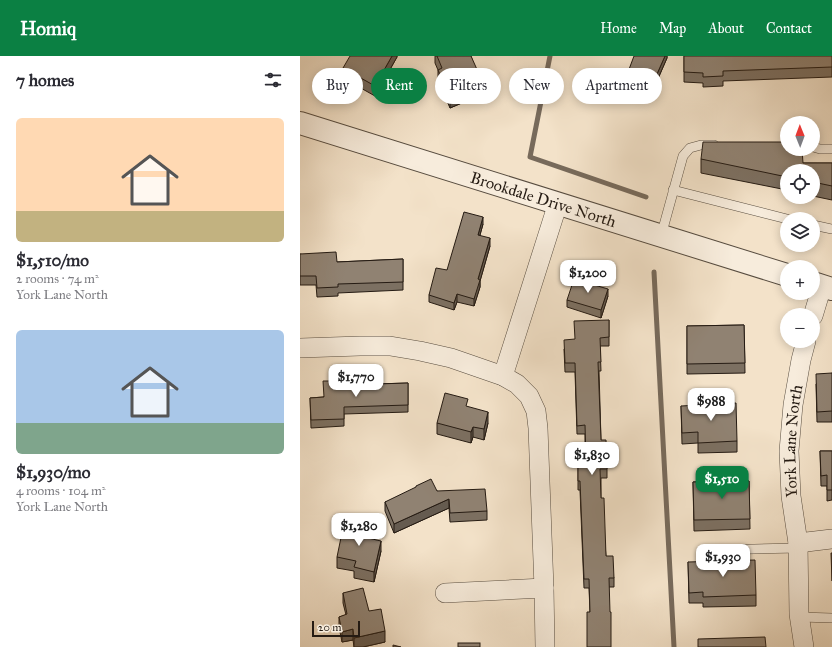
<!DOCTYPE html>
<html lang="en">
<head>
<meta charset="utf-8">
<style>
	:root { --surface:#fff; --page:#f7f7f7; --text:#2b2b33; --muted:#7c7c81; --accent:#0b8043 }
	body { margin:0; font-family:"IM FELL Great Primer",serif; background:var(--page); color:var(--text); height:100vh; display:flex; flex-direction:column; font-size:15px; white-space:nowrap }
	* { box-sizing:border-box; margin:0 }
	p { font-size:13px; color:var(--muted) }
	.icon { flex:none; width:22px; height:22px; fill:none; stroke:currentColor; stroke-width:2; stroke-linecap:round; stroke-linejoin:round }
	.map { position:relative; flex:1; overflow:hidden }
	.sheet { display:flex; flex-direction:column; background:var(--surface); width:300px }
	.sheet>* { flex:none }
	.top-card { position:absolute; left:12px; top:12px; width:380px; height:36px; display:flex; gap:8px }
	.needle { width:26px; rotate:359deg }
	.tools { position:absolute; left:480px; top:60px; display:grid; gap:8px }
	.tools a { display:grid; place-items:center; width:40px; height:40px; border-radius:50%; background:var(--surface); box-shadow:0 2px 10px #0003; font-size:20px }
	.scale { position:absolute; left:12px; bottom:10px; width:48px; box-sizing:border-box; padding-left:4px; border:2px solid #251b13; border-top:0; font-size:11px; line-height:14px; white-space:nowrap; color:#251b13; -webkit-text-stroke:3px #f7ecdc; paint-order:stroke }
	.price { position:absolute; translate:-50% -34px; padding:0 9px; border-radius:8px; background:#fff; color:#222; font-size:13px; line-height:26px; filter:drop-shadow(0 1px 2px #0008) }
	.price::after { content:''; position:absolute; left:50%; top:24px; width:12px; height:9px; margin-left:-6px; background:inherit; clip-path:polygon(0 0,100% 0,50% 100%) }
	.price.on { background:var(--accent); color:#fff }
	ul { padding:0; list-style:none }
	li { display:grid; align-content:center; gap:8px; height:212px; padding:0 16px }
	li span { display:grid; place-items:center; height:124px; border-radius:6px; color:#555 }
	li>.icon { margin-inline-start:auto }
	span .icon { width:72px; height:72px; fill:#fffc; stroke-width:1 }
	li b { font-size:17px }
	h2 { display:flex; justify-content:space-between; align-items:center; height:48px; padding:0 16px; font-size:17px }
	.pill { padding:0 14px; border-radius:18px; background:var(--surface); box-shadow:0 2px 10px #0003; font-size:14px; line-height:36px }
	.pill.on { background:var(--accent); color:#fff }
	header { display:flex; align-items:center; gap:24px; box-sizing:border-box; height:56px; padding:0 20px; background:var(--accent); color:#fff }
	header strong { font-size:19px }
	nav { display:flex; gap:22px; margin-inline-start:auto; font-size:14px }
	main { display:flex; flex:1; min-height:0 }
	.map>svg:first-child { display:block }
</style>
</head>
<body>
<header>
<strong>Homiq</strong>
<nav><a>Home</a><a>Map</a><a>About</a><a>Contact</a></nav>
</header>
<main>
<section class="sheet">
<h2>7 homes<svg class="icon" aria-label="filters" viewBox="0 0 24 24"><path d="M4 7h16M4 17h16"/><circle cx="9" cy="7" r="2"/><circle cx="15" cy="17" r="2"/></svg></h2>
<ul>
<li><span style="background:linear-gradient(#ffd9b3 75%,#c2b280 0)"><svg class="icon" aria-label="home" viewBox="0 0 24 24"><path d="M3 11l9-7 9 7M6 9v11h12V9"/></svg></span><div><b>$1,510/mo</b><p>2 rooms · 74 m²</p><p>York Lane North</p></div></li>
<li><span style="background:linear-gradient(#a9c7e8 75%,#7fa58c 0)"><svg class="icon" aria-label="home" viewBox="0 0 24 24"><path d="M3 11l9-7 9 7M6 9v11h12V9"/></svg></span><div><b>$1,930/mo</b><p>4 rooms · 104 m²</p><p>York Lane North</p></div></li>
</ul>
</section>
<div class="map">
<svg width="532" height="591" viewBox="0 0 532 591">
	<rect width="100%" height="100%" fill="#f3e2c9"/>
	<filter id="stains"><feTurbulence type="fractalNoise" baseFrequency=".005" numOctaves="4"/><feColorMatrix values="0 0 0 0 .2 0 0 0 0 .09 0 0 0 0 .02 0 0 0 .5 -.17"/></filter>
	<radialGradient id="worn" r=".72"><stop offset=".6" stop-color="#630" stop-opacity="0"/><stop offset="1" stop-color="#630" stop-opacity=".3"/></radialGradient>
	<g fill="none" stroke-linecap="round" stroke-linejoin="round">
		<g stroke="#776a5b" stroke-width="5">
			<path d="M250 0 230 101 346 141"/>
			<path d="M354 216 374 591"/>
		</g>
		<g stroke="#584d40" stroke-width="10">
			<g id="service">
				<path d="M513 91 520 93H532"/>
				<path d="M373 134 487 163"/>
				<path d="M513 169 532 173"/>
				<path d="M361 180 383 100 390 92 401 89H414"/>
				<path d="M415 494 498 492"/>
				<path d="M500 561 532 562"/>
			</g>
		</g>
		<g stroke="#584d40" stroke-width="20">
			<g id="minor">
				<path d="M513 260 522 230"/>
				<path d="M0 292 60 290H90L120 295 151 302 203 320 217 328 229 340 236 355 238 372 244 532 245 591"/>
				<path d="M203 320 258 147"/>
				<path d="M498 487 532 483"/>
				<path d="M145 537 244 532"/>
				<path id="s1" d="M504 591 499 558 498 487 491 440 489 395 493 349 501 304 506 285"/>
			</g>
		</g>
		<g stroke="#584d40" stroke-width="24">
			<g id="tertiary">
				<path id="s2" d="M0 67 487 219"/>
				<path d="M513 227 532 233"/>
			</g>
		</g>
		<use href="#service" stroke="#f7ecdc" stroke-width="9"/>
		<use href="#minor" stroke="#f7ecdc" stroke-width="19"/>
		<use href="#tertiary" stroke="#f7ecdc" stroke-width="22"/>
	</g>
	<g fill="#7c7062" stroke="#251b13">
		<path d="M97 0V1L75 40 43 22V12Z"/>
		<path d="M135 0H171L183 38 150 52 138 24V14L135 7Z"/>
		<path d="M367 0V2L353 34 328 23V16Z"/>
		<path d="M384 0H532V21L423 25V30L403 31V27L384 26Z"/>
		<path d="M401 103 503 107H532V144L513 140V115H487V134L401 117Z"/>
		<path d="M183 168 180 179 190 190 180 225V231L174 250 157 246 154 254 129 246V239L147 214Z"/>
		<path d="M0 198 37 206 103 203V234L38 237V240L17 241 16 229H0Z"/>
		<path d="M308 240 301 262 267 251V244Z"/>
		<path d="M309 264V290H300L301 315H299L301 384 307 413V422H301V442L306 500 314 522V531H309L290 556 289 532H284L280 434H278V404L285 403V378H277L275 316H265L264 293Z"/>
		<path d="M444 269 445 317 387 318V270Z"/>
		<path d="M532 317V366H517L516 328Z"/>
		<path d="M108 327V356L44 358V370L11 372 10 342 23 341 43 329Z"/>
		<path d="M381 350 437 385V396L398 397V387L382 388Z"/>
		<path d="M168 351 188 367 184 384 173 381 171 387 137 378V367Z"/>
		<path d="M520 395H532V444L527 445V430H521Z"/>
		<path d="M449 425 450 473 394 475 393 426Z"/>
		<path d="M137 435 187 455V464L150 466 149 452 94 477 85 455V446Z"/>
		<path d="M70 482 81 495 74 526 54 522V515L37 512V501Z"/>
		<path d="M388 506 456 539V550L403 551V547H389Z"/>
		<path d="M43 537 69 555 85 586 63 591H54L53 584 42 586 39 571V561L46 559 43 547Z"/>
	</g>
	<g fill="#655b50" stroke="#251b13">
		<path d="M92 0H97V1L75 40V30Z"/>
		<path d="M365 0H367V2L353 34V27Z"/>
		<path d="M183 27V38L150 52V41Z"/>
		<path d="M183 161V168L178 186V179Z"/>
		<path d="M190 182V190L180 225V231L174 250V243L178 223Z"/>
		<path d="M308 233V240L301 262V254Z"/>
		<path d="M157 238V246L154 254V247Z"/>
		<path d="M188 356V367L184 384V373Z"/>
		<path d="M173 371V381L171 387V376Z"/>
		<path d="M149 443V452L94 477V468Z"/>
		<path d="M70 473V483L68 482Z"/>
		<path d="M81 485V495L74 526V516Z"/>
		<path d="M53 573V584L42 586V576Z"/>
		<path d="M85 575V586L63 591H54V582Z"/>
	</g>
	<g fill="#908272" stroke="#251b13">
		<path d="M50 0H92L75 30 43 12Z"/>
		<path d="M137 0H171L183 27 150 41 138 14 142 12Z"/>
		<path d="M334 0H365L353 27 328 16Z"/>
		<path d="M384 0H532V11L423 15V20L403 21V17L384 16Z"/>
		<path d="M403 86H487V93H502L503 107H532V130L513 126V115H487V121L401 103Z"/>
		<path d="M164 156 183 161 178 179 190 182 178 223 180 224 174 243 157 238 154 247 129 239 136 212 147 214Z"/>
		<path d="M36 196 37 206 103 203V226L38 228V231L17 232 16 220H0V198Z"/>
		<path d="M274 223 308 233 301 254 267 244Z"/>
		<path d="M309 264V281L300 282 301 306H298L301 384H306L307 413H300L301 442H304L306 500H313L314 522H309L310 556H311V591H287V556H290L289 523H284L280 425H278V404L286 403 285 369 277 370 275 307H265L264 284 275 283 274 265Z"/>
		<path d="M444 269 445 307 387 308V270Z"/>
		<path d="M532 317V355L517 356 516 318Z"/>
		<path d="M23 325H42L43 329 108 327V349L44 351V363L11 364 10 342 24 341Z"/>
		<path d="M145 337 168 343 166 350 188 356 184 373 173 371 171 376 137 367Z"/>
		<path d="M436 347 437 385 398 387V376L382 377 381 350Z"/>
		<path d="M520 395H532V434H527V419L521 420Z"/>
		<path d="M131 423 137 435 185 433 187 455 150 457 149 443 94 468 85 446 116 431V430Z"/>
		<path d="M449 425 450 463 394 464 393 426Z"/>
		<path d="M44 467 70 473 68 482 81 485 74 516 54 511 56 505 37 501Z"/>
		<path d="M531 497H532V525Z"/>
		<path d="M455 504 456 539 403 541V536L389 537 388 506Z"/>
		<path d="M63 532 69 555 81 553 85 575 54 582 53 573 42 576 39 561 47 558 43 537Z"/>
		<path d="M465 581 466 591H398V583Z"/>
		<rect x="158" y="587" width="22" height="4"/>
		<path d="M93 589 101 591H93Z"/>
	</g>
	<g text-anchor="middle" stroke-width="3" stroke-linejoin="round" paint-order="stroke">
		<g font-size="16" fill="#251b13" stroke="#f7ecdc">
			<text dy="6" stroke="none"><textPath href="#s2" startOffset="255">Brookdale Drive North</textPath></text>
			<text dy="6" stroke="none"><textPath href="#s1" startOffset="207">York Lane North</textPath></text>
		</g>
	</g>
	<rect width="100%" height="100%" filter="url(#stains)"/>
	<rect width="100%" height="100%" fill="url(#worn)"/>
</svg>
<div class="tools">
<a><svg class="needle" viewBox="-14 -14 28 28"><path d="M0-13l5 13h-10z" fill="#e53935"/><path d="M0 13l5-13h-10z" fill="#7c7c81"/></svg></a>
<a><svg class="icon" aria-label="locate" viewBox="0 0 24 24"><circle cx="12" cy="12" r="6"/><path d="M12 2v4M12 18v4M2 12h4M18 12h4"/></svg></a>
<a><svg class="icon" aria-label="layers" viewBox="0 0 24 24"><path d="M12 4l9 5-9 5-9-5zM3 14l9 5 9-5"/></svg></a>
<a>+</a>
<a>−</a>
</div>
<div class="scale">20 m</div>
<b class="price" style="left:288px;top:238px">$1,200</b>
<b class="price" style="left:56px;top:342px">$1,770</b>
<b class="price" style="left:411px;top:366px">$988</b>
<b class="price" style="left:292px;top:420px">$1,830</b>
<b class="price on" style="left:422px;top:444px">$1,510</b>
<b class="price" style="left:59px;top:491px">$1,280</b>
<b class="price" style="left:423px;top:522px">$1,930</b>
<div class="top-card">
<a class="pill">Buy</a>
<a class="pill on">Rent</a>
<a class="pill">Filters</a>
<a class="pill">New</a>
<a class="pill">Apartment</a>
</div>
</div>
</main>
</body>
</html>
